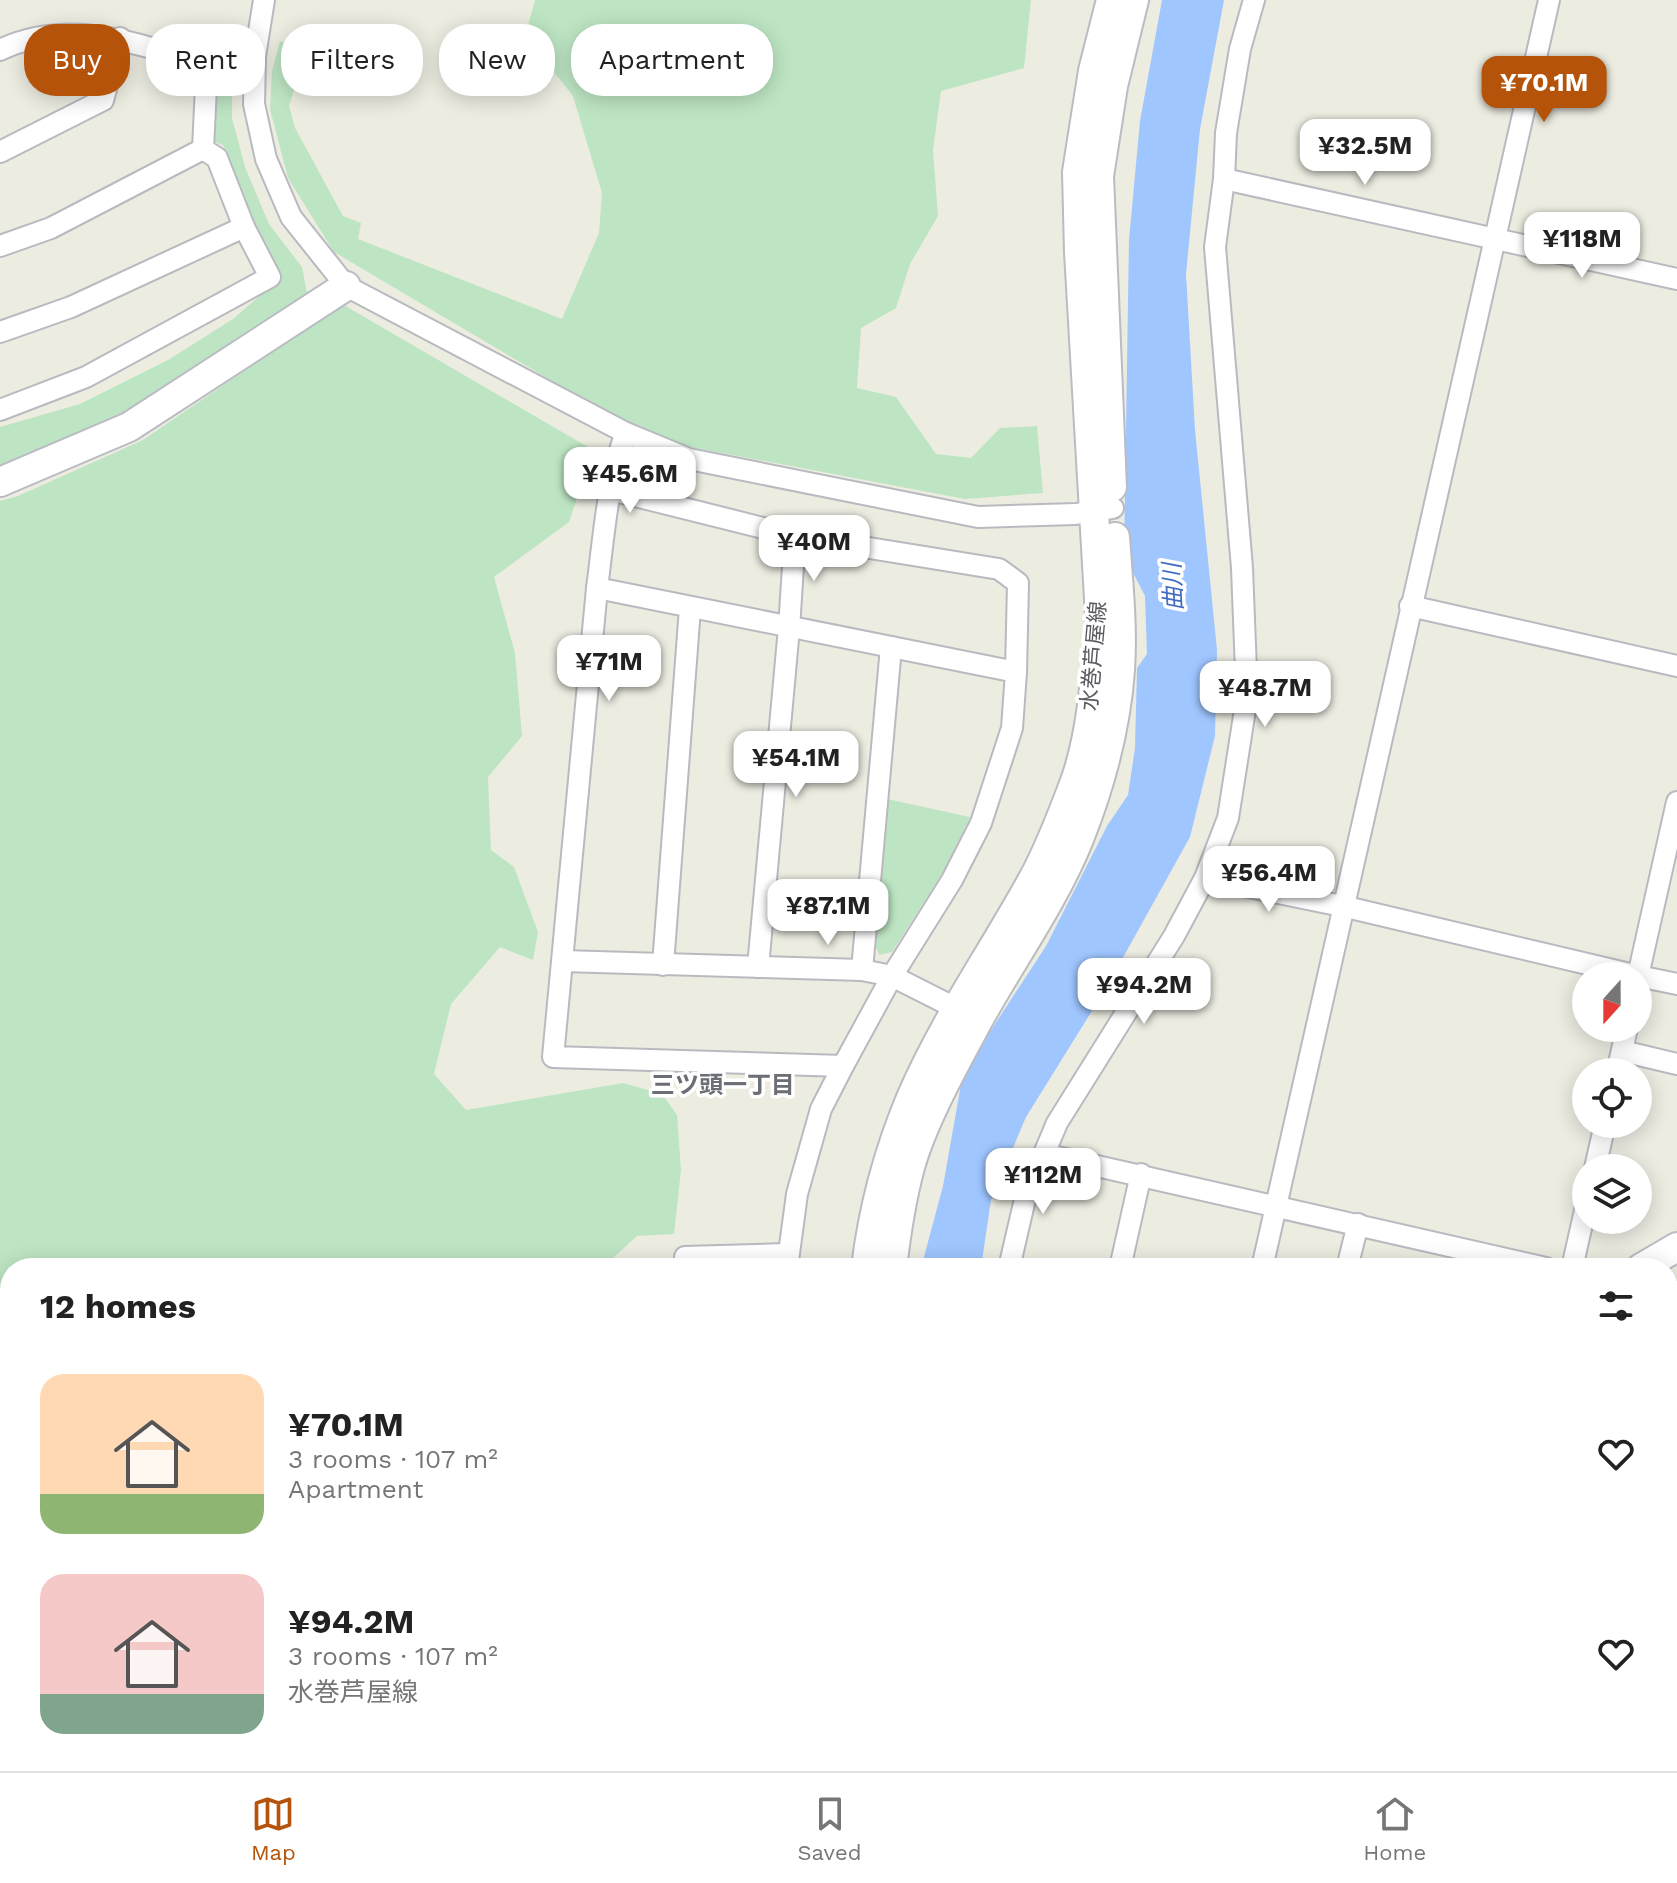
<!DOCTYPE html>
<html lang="en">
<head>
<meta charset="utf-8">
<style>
	:root { --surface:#fff; --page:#f6f6f6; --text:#222; --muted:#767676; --line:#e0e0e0; --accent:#b45309 }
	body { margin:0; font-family:"Work Sans","Noto Sans JP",sans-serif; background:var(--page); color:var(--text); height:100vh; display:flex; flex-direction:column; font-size:30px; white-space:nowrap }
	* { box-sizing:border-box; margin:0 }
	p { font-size:26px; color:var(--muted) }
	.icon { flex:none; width:44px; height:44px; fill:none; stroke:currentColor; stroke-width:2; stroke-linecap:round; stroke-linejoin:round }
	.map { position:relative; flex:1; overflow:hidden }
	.drawer { position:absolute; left:0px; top:1258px; width:1678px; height:514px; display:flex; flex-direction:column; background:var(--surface); border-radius:32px 32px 0 0; box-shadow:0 4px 20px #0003 }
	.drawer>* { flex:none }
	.guide { position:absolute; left:24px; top:24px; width:800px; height:72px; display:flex; gap:16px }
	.needle { width:52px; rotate:201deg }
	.tools { position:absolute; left:1572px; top:962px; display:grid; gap:16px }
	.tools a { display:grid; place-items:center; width:80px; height:80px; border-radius:50%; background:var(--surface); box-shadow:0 4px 20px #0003; font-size:40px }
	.price { position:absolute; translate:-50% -68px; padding:0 18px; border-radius:16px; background:#fff; color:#222; font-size:26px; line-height:52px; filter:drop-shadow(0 2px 4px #0008) }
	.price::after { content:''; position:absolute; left:50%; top:48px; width:24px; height:18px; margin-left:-12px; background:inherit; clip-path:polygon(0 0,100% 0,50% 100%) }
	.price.current { background:var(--accent); color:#fff }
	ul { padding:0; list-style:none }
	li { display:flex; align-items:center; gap:24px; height:200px; padding:0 40px }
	li span { display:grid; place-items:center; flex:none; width:224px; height:160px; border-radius:24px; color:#555 }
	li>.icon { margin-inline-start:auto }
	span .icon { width:96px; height:96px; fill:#fffc; stroke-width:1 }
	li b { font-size:34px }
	h2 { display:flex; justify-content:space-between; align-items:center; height:96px; padding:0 40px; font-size:34px }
	.pill { padding:0 28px; border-radius:32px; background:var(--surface); box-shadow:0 4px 20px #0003; font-size:28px; line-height:72px }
	.pill.current { background:var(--accent); color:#fff }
	.dock { display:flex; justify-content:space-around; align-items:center; height:112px; border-top:2px solid var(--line); background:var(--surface); font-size:22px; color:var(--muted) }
	.dock a { display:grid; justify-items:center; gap:4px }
	.dock .current { color:var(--accent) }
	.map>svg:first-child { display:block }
</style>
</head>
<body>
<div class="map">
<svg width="1677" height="1771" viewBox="0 0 1677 1771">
	<rect width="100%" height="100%" fill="#edece1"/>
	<g fill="#bde5c3">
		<path d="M535 0H1031L1024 68 941 91 933 150 938 216 910 264 896 308 861 328 857 388 896 397 936 454 971 458 1000 428 1037 426 1043 493 965 499 685 446 621 422 334 252 288 178 270 109 272 71 280 41 306 52 289 106 295 128 343 216 361 223 358 239 562 319 599 233 602 193 573 96 525 36Z"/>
		<path d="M215 64 232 68V118L245 167 269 224 302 267 308 298 123 417 0 467V427L80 404 168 360 233 319 280 278 240 202 223 145 213 141Z"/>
		<path d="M342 304 593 450 569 522 494 577 515 653 522 736 488 777 491 850 514 867 538 932 533 960 500 947 451 1004 434 1074 466 1110 623 1083 662 1094 677 1115 681 1170 674 1234 637 1236 602 1268H10V1704L0 1702V501L18 496 143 440Z"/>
		<path d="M887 799 970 817 945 869 892 952 879 955 874 941Z"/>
		<path d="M282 1762H788L791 1771H284Z"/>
		<path d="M1349 1762H1635L1637 1771H1351Z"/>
	</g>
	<g fill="#9fc6ff">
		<path d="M1162 0H1224L1200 129 1186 274 1195 430 1217 650 1215 736 1190 837 1105 990 1026 1117 991 1200 981 1268H921L943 1186 963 1073 1046 946 1107 826 1128 795 1135 748 1137 668 1147 654 1145 596 1124 555 1129 240 1140 121Z"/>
		<path d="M1043 1762H1133L1137 1771H1047Z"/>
	</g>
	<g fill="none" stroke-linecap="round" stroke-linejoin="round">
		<g stroke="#b9bac0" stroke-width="24">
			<g id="street">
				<path d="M264 0 255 56 254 104 266 159 291 217 346 286 626 433 689 459 978 517 1076 514 1113 508"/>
				<path d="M0 50C70 17 138 44 207 65L203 149 217 158 244 227 270 277 86 377 0 410"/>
				<path d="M0 152 103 100 120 38"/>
				<path d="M1224 179 1677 279"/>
				<path d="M0 246 51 228 203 149"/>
				<path d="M0 332 71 307 244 227"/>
				<path d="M611 490 795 536 999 569 1018 583 1016 672"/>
				<path d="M597 588 1016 672 1012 728 981 823 952 880 892 976 843 1066 553 1057Z"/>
				<path d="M597 588C604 536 607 481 626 433"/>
				<path d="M1410 606 1677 666"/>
				<path d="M1205 878 1342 906 1638 976 1677 802"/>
				<path d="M563 961 862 970 892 976 969 1015"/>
				<path d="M663 965 690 608"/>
				<path d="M758 967 789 628 795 536"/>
				<path d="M862 970 891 647"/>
				<path d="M1638 976 1677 984"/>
				<path d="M1622 1051 1677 1064"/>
				<path d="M1617 1072 1627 1028"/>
				<path d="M1044 1154 1546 1268"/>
				<path d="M1595 1168 1605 1124"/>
				<path d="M686 1268 685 1257 787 1254"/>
				<path d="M787 1268 797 1194 821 1109 843 1066"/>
				<path d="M1009 1268 1025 1199 1057 1123 1174 936 1205 878 1228 818 1247 697 1242 568 1215 247 1224 179 1226 133 1240 49 1254 0"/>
				<path d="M1120 1268 1141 1174"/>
				<path d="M1262 1268 1549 0"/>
				<path d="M1347 1268 1358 1224"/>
				<path d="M1572 1268 1586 1206"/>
				<path d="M1668 1701 1677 1699"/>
				<path d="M0 1722 10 1725"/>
				<path d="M1155 1762 1159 1771"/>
				<path d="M1342 1762 1344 1771"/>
				<path d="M76 1771 80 1762"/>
				<path d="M819 1771 825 1762"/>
			</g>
		</g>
		<g stroke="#babcc3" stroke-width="32">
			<g id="secondary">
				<path d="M0 482 129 427 346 286"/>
				<path d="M1112 487 1099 176 1113 86 1134 0"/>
				<path d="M866 1268C873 1209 888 1153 911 1098 944 1021 993 952 1033 879 1049 850 1062 816 1074 784 1092 737 1097 666 1100 616L1079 252 1077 172 1093 71 1111 0"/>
				<path d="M892 1268C896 1234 901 1200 910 1167 923 1120 956 1062 979 1019 1012 959 1053 903 1079 839 1100 786 1116 727 1120 670 1123 625 1118 581 1115 537"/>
				<path d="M1641 1268 1677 1247"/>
				<path d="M1649 1762 1651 1771"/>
				<path d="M927 1771V1762"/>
				<path d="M950 1771V1762"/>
			</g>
		</g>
		<use href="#street" stroke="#fff" stroke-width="20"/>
		<use href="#secondary" stroke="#fff" stroke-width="28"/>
	</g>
	<g text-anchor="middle" stroke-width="7" stroke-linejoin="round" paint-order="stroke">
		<g font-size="22" fill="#5a5c62" stroke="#fff">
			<text transform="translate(1093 656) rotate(-85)" y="8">水巻芦屋線</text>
		</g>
		<g font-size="24" font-style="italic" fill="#416cc3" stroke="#fff">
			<text transform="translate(1173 587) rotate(-93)" y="8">曲川</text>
		</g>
		<g font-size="24" font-weight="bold" fill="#6b6e74" stroke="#fff">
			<text x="723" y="1093">三ツ頭一丁目</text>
		</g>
	</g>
</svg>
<div class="tools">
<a><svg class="needle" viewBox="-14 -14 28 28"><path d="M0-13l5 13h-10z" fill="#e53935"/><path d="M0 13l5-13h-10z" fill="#767676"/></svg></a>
<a><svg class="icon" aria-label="locate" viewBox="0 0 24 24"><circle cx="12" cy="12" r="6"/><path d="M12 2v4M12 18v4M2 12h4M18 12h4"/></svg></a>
<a><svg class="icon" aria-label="layers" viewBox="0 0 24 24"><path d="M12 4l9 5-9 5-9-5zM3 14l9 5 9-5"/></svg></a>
</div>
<b class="price current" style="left:1544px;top:124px">¥70.1M</b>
<b class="price" style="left:1365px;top:187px">¥32.5M</b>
<b class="price" style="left:1582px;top:280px">¥118M</b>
<b class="price" style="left:630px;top:515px">¥45.6M</b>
<b class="price" style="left:814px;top:583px">¥40M</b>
<b class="price" style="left:609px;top:703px">¥71M</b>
<b class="price" style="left:1265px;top:729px">¥48.7M</b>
<b class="price" style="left:796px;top:799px">¥54.1M</b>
<b class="price" style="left:1269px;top:914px">¥56.4M</b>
<b class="price" style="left:828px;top:947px">¥87.1M</b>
<b class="price" style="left:1144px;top:1026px">¥94.2M</b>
<b class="price" style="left:1043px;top:1216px">¥112M</b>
<div class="guide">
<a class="pill current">Buy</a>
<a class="pill">Rent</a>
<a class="pill">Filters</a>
<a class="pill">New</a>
<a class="pill">Apartment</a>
</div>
<section class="drawer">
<h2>12 homes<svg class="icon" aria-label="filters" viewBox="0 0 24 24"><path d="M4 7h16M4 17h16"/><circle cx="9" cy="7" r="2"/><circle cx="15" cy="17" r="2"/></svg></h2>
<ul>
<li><span style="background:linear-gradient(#ffd9b3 75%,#8fb573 0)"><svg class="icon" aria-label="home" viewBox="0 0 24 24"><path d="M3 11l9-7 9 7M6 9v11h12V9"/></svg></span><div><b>¥70.1M</b><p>3 rooms · 107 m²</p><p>Apartment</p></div><svg class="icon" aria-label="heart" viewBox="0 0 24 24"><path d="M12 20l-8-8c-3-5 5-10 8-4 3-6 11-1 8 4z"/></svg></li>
<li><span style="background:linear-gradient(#f6c9c9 75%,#7fa58c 0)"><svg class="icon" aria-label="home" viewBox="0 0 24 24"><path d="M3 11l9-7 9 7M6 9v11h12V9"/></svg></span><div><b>¥94.2M</b><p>3 rooms · 107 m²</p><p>水巻芦屋線</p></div><svg class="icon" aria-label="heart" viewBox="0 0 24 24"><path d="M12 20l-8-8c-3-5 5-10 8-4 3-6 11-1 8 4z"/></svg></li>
</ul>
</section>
</div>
<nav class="dock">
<a class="current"><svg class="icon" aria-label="map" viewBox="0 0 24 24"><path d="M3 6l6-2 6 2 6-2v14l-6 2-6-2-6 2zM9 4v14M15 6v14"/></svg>Map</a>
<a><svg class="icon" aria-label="saved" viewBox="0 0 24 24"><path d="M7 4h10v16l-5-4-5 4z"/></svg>Saved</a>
<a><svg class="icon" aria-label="home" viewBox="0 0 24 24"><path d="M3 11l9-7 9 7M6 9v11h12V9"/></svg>Home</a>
</nav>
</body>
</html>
